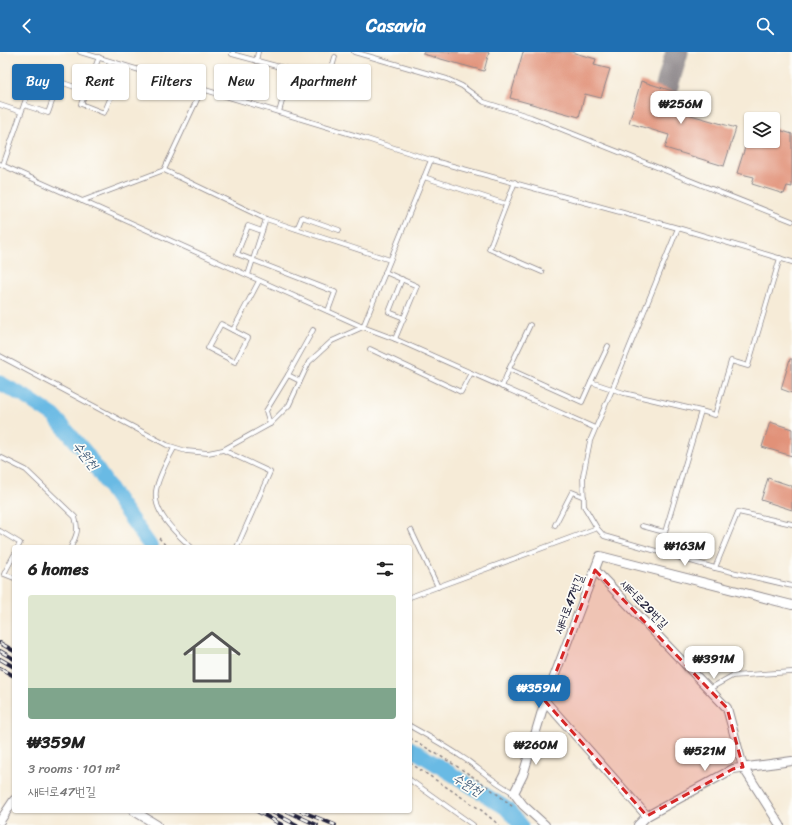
<!DOCTYPE html>
<html lang="en">
<head>
<meta charset="utf-8">
<style>
	:root { --surface:#fff; --page:#f2f2f2; --text:#222; --muted:#767676; --accent:#1f6fb2 }
	body { margin:0; font-family:Sriracha,"Poor Story",sans-serif; background:var(--page); color:var(--text); height:100vh; display:flex; flex-direction:column; font-size:15px; white-space:nowrap }
	* { box-sizing:border-box; margin:0 }
	p { font-size:13px; color:var(--muted) }
	.icon { flex:none; width:22px; height:22px; fill:none; stroke:currentColor; stroke-width:2; stroke-linecap:round; stroke-linejoin:round }
	.map { position:relative; flex:1; overflow:hidden }
	.side { position:absolute; left:12px; top:493px; width:400px; height:268px; display:flex; flex-direction:column; background:var(--surface); border-radius:4px; box-shadow:0 1px 3px #0004 }
	.side>* { flex:none }
	.banner { position:absolute; left:12px; top:12px; width:400px; height:36px; display:flex; gap:8px }
	.fabs { position:absolute; left:744px; top:60px; display:grid; gap:8px }
	.fabs a { display:grid; place-items:center; width:36px; height:36px; border-radius:4px; background:var(--surface); box-shadow:0 1px 3px #0004; font-size:20px }
	.price { position:absolute; translate:-50% -34px; padding:0 9px; border-radius:8px; background:#fff; color:#222; font-size:13px; line-height:26px; filter:drop-shadow(0 1px 2px #0008) }
	.price::after { content:''; position:absolute; left:50%; top:24px; width:12px; height:9px; margin-left:-6px; background:inherit; clip-path:polygon(0 0,100% 0,50% 100%) }
	.price.current { background:var(--accent); color:#fff }
	ul { padding:0; list-style:none }
	li { display:grid; align-content:center; gap:8px; height:212px; padding:0 16px }
	li span { display:grid; place-items:center; height:124px; border-radius:4px; color:#555 }
	li>.icon { margin-inline-start:auto }
	span .icon { width:72px; height:72px; fill:#fffc; stroke-width:1 }
	li b { font-size:17px }
	h2 { display:flex; justify-content:space-between; align-items:center; height:48px; padding:0 16px; font-size:17px }
	.pill { padding:0 14px; border-radius:4px; background:var(--surface); box-shadow:0 1px 3px #0004; font-size:14px; line-height:36px }
	.pill.current { background:var(--accent); color:#fff }
	header { display:flex; justify-content:space-between; align-items:center; height:52px; padding:0 16px; background:var(--accent); color:#fff; font-size:18px; font-weight:800 }
	.map>svg:first-child { display:block }
</style>
</head>
<body>
<header><svg class="icon" aria-label="back" viewBox="0 0 24 24"><path d="M15 5l-7 7 7 7"/></svg>Casavia<svg class="icon" aria-label="search" viewBox="0 0 24 24"><circle cx="10" cy="10" r="6"/><path d="M15 15l6 6"/></svg></header>
<div class="map">
<svg width="792" height="773" viewBox="0 0 792 773">
	<rect width="100%" height="100%" fill="#fdfcf7"/>
	<filter id="ink" filterUnits="userSpaceOnUse"><feTurbulence type="fractalNoise" baseFrequency=".025" numOctaves="2"/><feDisplacementMap in="SourceGraphic" scale="8" xChannelSelector="R" yChannelSelector="G"/><feConvolveMatrix kernelMatrix="1 2 1 2 8 2 1 2 1" color-interpolation-filters="sRGB"/></filter>
	<filter id="wash" filterUnits="userSpaceOnUse"><feTurbulence type="fractalNoise" baseFrequency=".012" numOctaves="4" result="noise"/><feDisplacementMap in="SourceGraphic" scale="16" xChannelSelector="R" yChannelSelector="G"/><feGaussianBlur stdDeviation="0.9" result="paint"/><feColorMatrix in="noise" values="0 0 0 0 0 0 0 0 0 0 0 0 0 0 0 0 0 1.4 0 .05"/><feComposite in="paint" operator="in"/></filter>
	<g filter="url(#wash)">
		<rect width="100%" height="100%" fill="#f6ebd7"/>
		<g fill="none" stroke-linecap="round" stroke-linejoin="round">
			<g stroke="#69bae4" stroke-width="15">
				<path d="M0 331 24 344 54 364 86 401 119 450 151 495"/>
				<path d="M410 696 506 756 521 773"/>
			</g>
			<path stroke="#8c8689" stroke-width="23" d="M667 34 677 0"/>
		</g>
		<g id="blocks">
			<g fill="#e19178">
				<path d="M423 0H489L484 19 423 2Z"/>
				<path d="M523 0H571L596 7 594 13 610 17 601 46 585 42 579 65 510 46Z"/>
				<path d="M641 29 682 42 677 59 736 76 724 114 665 96 669 83 629 71Z"/>
				<path d="M773 76 792 82V135L787 134 784 142 752 132 754 125 737 121 747 89H773Z"/>
				<path d="M790 307H792V341L781 337Z"/>
				<path d="M770 370 792 377V404L762 395Z"/>
				<path d="M768 426 792 434V458L761 448Z"/>
			</g>
		</g>
	</g>
	<g filter="url(#ink)">
		<use href="#blocks" fill-opacity="0" stroke="#8c8689" stroke-width="1"/>
		<g fill="none" stroke-linecap="round" stroke-linejoin="round">
			<g stroke="#8c8689" stroke-width="5.5">
				<g id="service">
					<path d="M80 0 364 86 431 108 678 176 792 210"/>
					<path d="M233 0 232 2 291 18"/>
					<path d="M354 0 447 27 462 34 484 50 531 65 792 169"/>
					<path d="M256 9 258 0"/>
					<path d="M92 24 116 33 104 61 81 52 99 5"/>
					<path d="M0 53 21 60"/>
					<path d="M24 53 48 61 59 30"/>
					<path d="M279 60 291 18 328 29 335 5"/>
					<path d="M0 112 363 275 431 108"/>
					<path d="M3 113 35 21 86 39"/>
					<path d="M164 118 266 167"/>
					<path d="M424 125 506 152"/>
					<path d="M515 130 489 197 542 220"/>
					<path d="M82 149 164 118 202 37"/>
					<path d="M678 176 612 338 590 389 583 424 584 454 597 476 604 484 715 516 792 534"/>
					<path d="M297 177 302 165 339 178"/>
					<path d="M262 179 248 174 237 202 335 240 328 259"/>
					<path d="M385 220 417 234 395 287"/>
					<path d="M248 223 266 167 390 208"/>
					<path d="M402 227 389 260 404 266"/>
					<path d="M221 272 248 286 235 310 208 296Z"/>
					<path d="M530 273 509 317 582 350 591 330"/>
					<path d="M233 278 259 229"/>
					<path d="M608 294 591 330 624 341 701 359"/>
					<path d="M370 297 461 340 471 321"/>
					<path d="M0 304 167 393 186 399 208 401 223 398 270 372 289 353 309 310 332 289 363 275 395 287 595 376"/>
					<path d="M300 329 288 323 313 278"/>
					<path d="M502 335 509 317"/>
					<path d="M270 372 266 359 288 323"/>
					<path d="M174 396C168 408 158 425 156 439 153 461 176 481 191 495"/>
					<path d="M223 398 270 420 237 495"/>
					<path d="M0 405 26 418 75 465C79 479 77 482 71 495"/>
					<path d="M555 473 572 440 584 445"/>
					<path d="M642 474 664 480"/>
					<path d="M411 478 438 535"/>
					<path d="M0 479 20 491 18 495"/>
					<path d="M659 500 701 359 715 363 731 309 748 314 780 206"/>
					<path d="M14 503 4 522 14 526"/>
					<path d="M715 516 738 460 792 472"/>
					<path d="M410 545 597 476"/>
					<path d="M709 637 732 624 792 620"/>
					<path d="M410 674C430 685 449 696 468 709 483 720 497 732 514 741"/>
					<path d="M410 728 473 773"/>
				</g>
			</g>
			<g stroke="#8c8689" stroke-width="10">
				<g id="minor">
					<path d="M595 518 727 656 743 715 780 773"/>
					<path d="M545 649 523 723 514 741 523 753 545 773"/>
					<path d="M134 759 157 773"/>
					<path d="M647 764 545 649 600 504 792 553"/>
					<path d="M0 769 14 748"/>
					<path d="M638 773 647 764 733 717 792 709"/>
				</g>
			</g>
			<g stroke="#8c8689" stroke-width="1.5" stroke-dasharray="3 3" stroke-linecap="butt">
				<path d="M159 486 167 495"/>
				<path d="M410 686C445 707 482 728 513 755"/>
				<path d="M410 711 481 758 499 773"/>
			</g>
			<use href="#service" stroke="#fff" stroke-width="4"/>
			<use href="#minor" stroke="#fff" stroke-width="8"/>
			<g stroke="#22223b" stroke-width="4">
				<g id="rail">
					<path d="M0 591 14 599"/>
					<path d="M0 599 14 607"/>
					<path d="M0 607 14 615"/>
					<path d="M0 616 14 624"/>
					<path d="M257 759 282 773"/>
					<path d="M270 759 297 773"/>
					<path d="M287 759 317 773"/>
					<path d="M301 759 335 773"/>
				</g>
			</g>
			<use href="#rail" stroke="#fdfcf7" stroke-width="2.5" stroke-dasharray="8" stroke-linecap="butt"/>
		</g>
	</g>
	<path fill="#d62828" fill-opacity="0.2" stroke="#d62828" stroke-width="3" stroke-dasharray="8 5" stroke-linejoin="round" d="M595 518 727 656 743 715 733 717 647 764 545 649Z"/>
	<g text-anchor="middle" stroke-width="3.5" stroke-linejoin="round" paint-order="stroke">
		<g font-size="12" fill="#22223b" stroke="#fdfcf7">
			<text transform="translate(569 552) rotate(-69)" y="4">새터로47번길</text>
			<text transform="translate(644 552) rotate(46)" y="4">새터로29번길</text>
		</g>
		<g font-size="13" font-style="italic" fill="#3b5776" stroke="#fdfcf7">
			<text transform="translate(86 403) rotate(52)" y="5">수원천</text>
			<text transform="translate(468 732) rotate(32)" y="5">수원천</text>
		</g>
	</g>
</svg>
<div class="fabs">
<a><svg class="icon" aria-label="layers" viewBox="0 0 24 24"><path d="M12 4l9 5-9 5-9-5zM3 14l9 5 9-5"/></svg></a>
</div>
<b class="price" style="left:681px;top:73px">₩256M</b>
<b class="price" style="left:685px;top:515px">₩163M</b>
<b class="price" style="left:714px;top:628px">₩391M</b>
<b class="price current" style="left:539px;top:657px">₩359M</b>
<b class="price" style="left:536px;top:714px">₩260M</b>
<b class="price" style="left:705px;top:720px">₩521M</b>
<div class="banner">
<a class="pill current">Buy</a>
<a class="pill">Rent</a>
<a class="pill">Filters</a>
<a class="pill">New</a>
<a class="pill">Apartment</a>
</div>
<section class="side">
<h2>6 homes<svg class="icon" aria-label="filters" viewBox="0 0 24 24"><path d="M4 7h16M4 17h16"/><circle cx="9" cy="7" r="2"/><circle cx="15" cy="17" r="2"/></svg></h2>
<ul>
<li><span style="background:linear-gradient(#dfe7d0 75%,#7fa58c 0)"><svg class="icon" aria-label="home" viewBox="0 0 24 24"><path d="M3 11l9-7 9 7M6 9v11h12V9"/></svg></span><div><b>₩359M</b><p>3 rooms · 101 m²</p><p>새터로47번길</p></div></li>
</ul>
</section>
</div>
</body>
</html>
